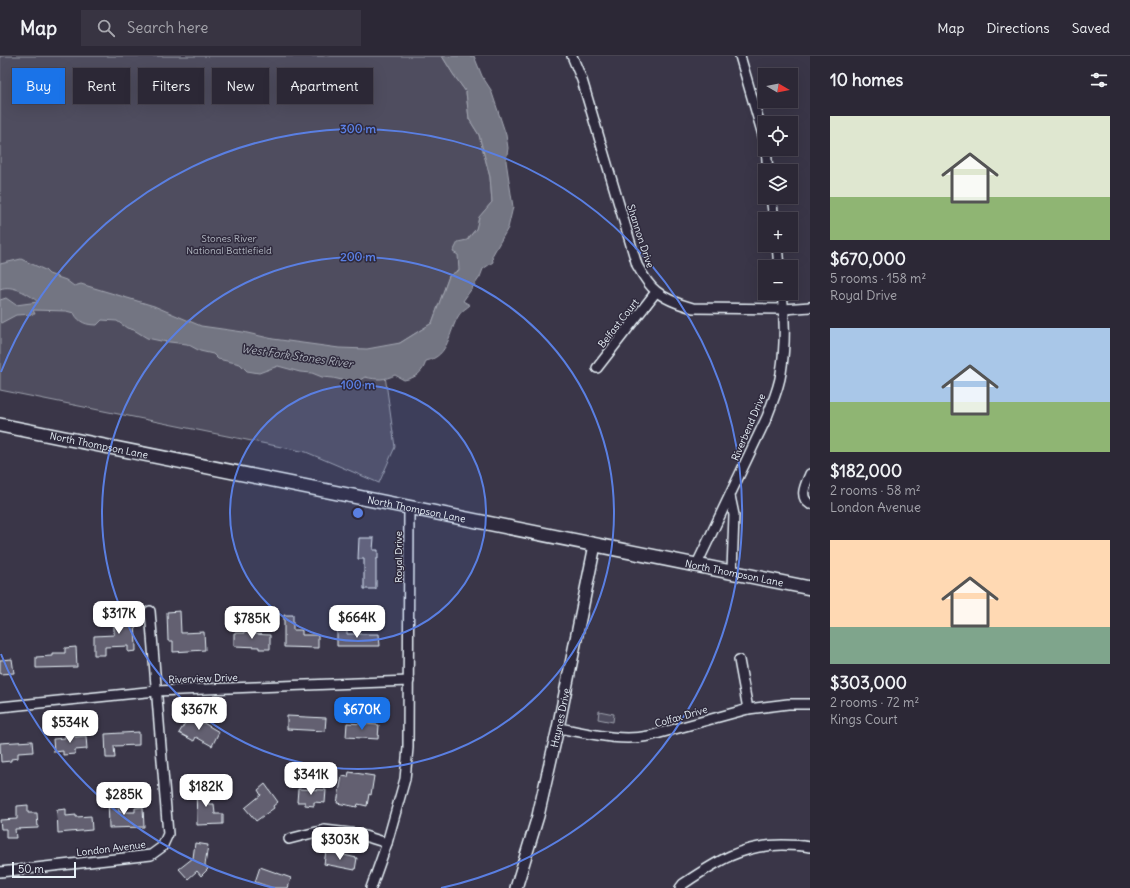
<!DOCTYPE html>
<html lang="en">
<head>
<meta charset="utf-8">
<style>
	:root { --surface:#2c2836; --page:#383442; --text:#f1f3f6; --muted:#a6a6ad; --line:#484451; --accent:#1a73e8 }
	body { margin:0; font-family:Delius,sans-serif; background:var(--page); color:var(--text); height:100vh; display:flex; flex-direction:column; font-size:15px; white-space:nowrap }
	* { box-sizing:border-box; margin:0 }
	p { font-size:13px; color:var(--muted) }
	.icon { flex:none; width:22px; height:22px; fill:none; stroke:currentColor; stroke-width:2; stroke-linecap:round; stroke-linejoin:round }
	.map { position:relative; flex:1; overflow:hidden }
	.panel { display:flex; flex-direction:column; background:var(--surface); width:320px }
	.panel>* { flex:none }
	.top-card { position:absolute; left:12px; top:12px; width:380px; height:36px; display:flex; gap:8px }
	.needle { width:26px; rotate:99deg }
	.buttons { position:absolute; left:758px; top:12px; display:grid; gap:8px }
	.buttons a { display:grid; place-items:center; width:40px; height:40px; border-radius:0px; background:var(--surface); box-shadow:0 4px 16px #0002,0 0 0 1px var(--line); font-size:20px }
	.scale { position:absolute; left:12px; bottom:10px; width:64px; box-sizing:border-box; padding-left:4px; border:2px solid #e8f1f8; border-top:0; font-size:11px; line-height:14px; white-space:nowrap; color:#e8f1f8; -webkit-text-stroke:3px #2f2a3d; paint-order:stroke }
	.price { position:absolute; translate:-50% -34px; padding:0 9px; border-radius:8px; background:#fff; color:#222; font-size:13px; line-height:26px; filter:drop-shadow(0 1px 2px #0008) }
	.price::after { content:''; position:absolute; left:50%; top:24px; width:12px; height:9px; margin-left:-6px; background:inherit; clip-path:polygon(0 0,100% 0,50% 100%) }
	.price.on { background:var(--accent); color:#fff }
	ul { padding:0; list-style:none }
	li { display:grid; align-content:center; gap:8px; height:212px; padding:0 20px }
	li span { display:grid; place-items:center; height:124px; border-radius:0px; color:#555 }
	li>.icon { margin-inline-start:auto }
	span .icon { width:72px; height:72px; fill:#fffc; stroke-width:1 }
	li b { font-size:17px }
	h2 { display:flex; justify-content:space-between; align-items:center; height:48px; padding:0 20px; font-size:17px }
	.tag { padding:0 14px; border-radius:0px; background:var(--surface); box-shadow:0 4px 16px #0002,0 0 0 1px var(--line); font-size:14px; line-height:36px }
	.tag.on { background:var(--accent); color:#fff }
	header { display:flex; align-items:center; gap:24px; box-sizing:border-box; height:56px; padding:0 20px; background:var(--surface); border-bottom:1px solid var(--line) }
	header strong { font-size:19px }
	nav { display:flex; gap:22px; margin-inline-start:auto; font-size:14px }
	.search { width:280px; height:36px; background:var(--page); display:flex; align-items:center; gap:10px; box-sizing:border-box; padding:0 14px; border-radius:0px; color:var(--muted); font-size:15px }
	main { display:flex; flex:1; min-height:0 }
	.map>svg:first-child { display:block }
</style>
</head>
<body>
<header>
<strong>Map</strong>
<div class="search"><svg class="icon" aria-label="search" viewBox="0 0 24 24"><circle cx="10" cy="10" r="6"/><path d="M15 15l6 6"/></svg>Search here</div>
<nav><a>Map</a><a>Directions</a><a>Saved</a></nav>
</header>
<main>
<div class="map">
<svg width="810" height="832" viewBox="0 0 810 832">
	<rect width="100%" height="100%" fill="#3a3648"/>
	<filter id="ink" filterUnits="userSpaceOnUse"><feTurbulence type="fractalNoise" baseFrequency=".025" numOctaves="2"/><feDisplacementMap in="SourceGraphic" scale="8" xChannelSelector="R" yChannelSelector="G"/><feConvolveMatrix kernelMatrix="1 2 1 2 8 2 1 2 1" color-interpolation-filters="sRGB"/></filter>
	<g filter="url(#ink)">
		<g fill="#504e5f" stroke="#9ca0ac">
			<path d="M0 0H442L453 18 466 36 469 63 479 79 490 121 492 146 482 158 476 173 469 181 459 214 449 220 432 267 382 298 395 391 379 427 306 396 0 334Z"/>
			<path d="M599 655 614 658 613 666 598 663Z"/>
		</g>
		<path fill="#737482" stroke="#a2a6b1" d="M442 0H474L482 20 491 34 506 79 508 92 506 105 513 151 508 172 492 200 493 206 483 213 480 221 463 245 470 249C467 252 461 255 459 259 448 276 450 300 426 305 423 317 415 322 404 324L395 319C385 324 377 324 365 321L355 327 333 322 322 321 312 317 300 316 278 310 259 317 247 315 240 308 218 303 213 298 200 295 187 288 161 285 147 282 134 274 127 272 117 265 102 264 97 269C87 269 79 267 74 257L66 255 33 254 35 258 16 259 1 267 0 266V244L6 242 16 249 38 246C29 238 12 228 0 233V208L21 203 45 214 49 218 66 224 74 230 81 228 154 250 201 270 243 276 273 283 339 292 367 293 400 287 432 267 449 220 459 214 458 199 453 196 458 186 467 184 476 173 479 161 492 146 490 121 479 79 469 63 466 36 453 18Z"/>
		<g fill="#636171" stroke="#e8f1f8">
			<path d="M359 482H374L373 494H378V503H376V533H364V503H358Z"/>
			<path d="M180 555 181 577 204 576 205 594 173 596V585H168L167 556Z"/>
			<path d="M114 557H135L136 595 128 596V590L105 591V599H94V580L114 579Z"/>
			<path d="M284 559H293V574H302V579H318V592L284 591Z"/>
			<path d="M244 573H254V578L270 579V593H259V591L234 590V577H244Z"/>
			<path d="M337 574H347V578H379L380 590H337Z"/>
			<path d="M76 591 77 611 36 612V601L52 600V597H65V592Z"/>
			<path d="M12 603 14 617 0 618V604Z"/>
			<path d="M190 659 219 676 212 690 196 681 194 685 179 677Z"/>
			<path d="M287 660 326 662 325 675 287 673Z"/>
			<path d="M347 667 379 669 378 683 346 681Z"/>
			<path d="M139 676V689L114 690 115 702H106L105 678Z"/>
			<path d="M65 679H75V681L86 680 87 693 75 694V698L63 699V695L54 696 53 683 65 682Z"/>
			<path d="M32 685 33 696 18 697V702L11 703V705L1 706 0 687Z"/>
			<path d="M349 716 374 720 371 739 369 738 367 750 358 748 357 751 337 747 342 720 348 721Z"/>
			<path d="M208 728V748H214L215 758H223V768L197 769 196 729Z"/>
			<path d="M265 728 278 746 273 750 274 752 256 765 245 752 261 739 258 734Z"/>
			<path d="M298 733 326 734 325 747 314 746V750L305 749V746H297Z"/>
			<path d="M108 740H118L119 756H135V752L143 751 144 771 109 772Z"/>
			<path d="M28 749V757H37L38 772 15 773 16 782H6V773H1L0 764 17 763V750Z"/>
			<path d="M66 753V760L76 759V761L91 760 92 774 58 777 57 754Z"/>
			<path d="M195 787 208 789 205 809 208 813 201 820 197 815 188 823 179 813 193 802Z"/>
			<path d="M326 795 357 802 355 814 324 808Z"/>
			<path d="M260 811 291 822 288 832H272L255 826Z"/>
		</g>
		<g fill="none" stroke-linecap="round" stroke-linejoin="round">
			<g stroke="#e8f1f8" stroke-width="12">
				<g id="minor">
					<path d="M572 0 582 24 637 209C642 218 648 229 656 235 665 243 682 249 693 252L784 253 810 251"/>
					<path d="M740 0 765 86"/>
					<path d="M766 93 768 115"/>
					<path d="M771 141 774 163"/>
					<path d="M777 189 779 211"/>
					<path d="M597 312 656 236"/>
					<path d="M810 418C806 428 798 441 810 448"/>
					<path d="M730 440 734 459 732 515"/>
					<path d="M697 508 767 361C772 347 779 332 781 317 785 292 785 262 782 237"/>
					<path d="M739 604 748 653"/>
					<path d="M0 651 156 635 409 625"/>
					<path d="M558 672C588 677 619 686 649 680L748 653 788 648H810"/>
					<path d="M289 783 324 774 358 778 387 787"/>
					<path d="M0 816 151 799 162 791 168 778 150 555"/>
					<path d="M371 832 387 787 405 723 408 692 409 452"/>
					<path d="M680 832 683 828C716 806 741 789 782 789 792 789 800 789 810 791"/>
				</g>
			</g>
			<g stroke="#e8f1f8" stroke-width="14">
				<g id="tertiary">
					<path id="s1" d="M516 832 538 760 558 672 595 489"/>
				</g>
			</g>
			<g stroke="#e8f1f8" stroke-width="16">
				<g id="secondary">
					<path id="s2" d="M0 369 810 532"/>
				</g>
			</g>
			<use href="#minor" stroke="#2f2a3d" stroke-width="9"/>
			<use href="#tertiary" stroke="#2f2a3d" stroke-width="11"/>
			<use href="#secondary" stroke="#2f2a3d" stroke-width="13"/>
		</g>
	</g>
	<circle cx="358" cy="457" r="128" fill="#5a7fe2" fill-opacity=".12"/>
	<g fill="none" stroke="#5a7fe2" stroke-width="2">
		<circle cx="358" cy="457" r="128"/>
		<circle cx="358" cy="457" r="256"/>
		<path d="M275 832A384 384 0 0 1 1 598M1 316A384 384 0 1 1 441 832"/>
	</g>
	<g text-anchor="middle" stroke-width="3" stroke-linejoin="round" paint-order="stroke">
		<g font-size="10" fill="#e8f1f8" stroke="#2f2a3d">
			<text transform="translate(641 180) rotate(72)" y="4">Shannon Drive</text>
			<text transform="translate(618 267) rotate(-52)" y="4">Belfast Court</text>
			<text transform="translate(748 371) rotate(-67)" y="4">Riverbend Drive</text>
			<text dy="4" stroke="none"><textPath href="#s2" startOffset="101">North Thompson Lane</textPath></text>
			<text dy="4" stroke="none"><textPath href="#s2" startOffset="425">North Thompson Lane</textPath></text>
			<text transform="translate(398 501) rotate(-90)" y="4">Royal Drive</text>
			<text dy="4" stroke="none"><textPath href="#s2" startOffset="749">North Thompson Lane</textPath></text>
			<text transform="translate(203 622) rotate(-2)" y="4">Riverview Drive</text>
			<text transform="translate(681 660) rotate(-16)" y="4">Colfax Drive</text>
			<text dy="4" stroke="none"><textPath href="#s1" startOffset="176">Haynes Drive</textPath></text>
			<text transform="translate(111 792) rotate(-7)" y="4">London Avenue</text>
		</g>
		<g font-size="10" fill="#b3b8c2" stroke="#2f2a3d">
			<text x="229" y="186">Stones River<tspan x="229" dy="12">National Battlefield</tspan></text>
		</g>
		<g font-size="11" font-style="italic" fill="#aeb2bd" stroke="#2f2a3d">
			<text transform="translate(297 300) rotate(8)" y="4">West Fork Stones River</text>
		</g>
	</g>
	<circle cx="358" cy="457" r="6" fill="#5a7fe2" stroke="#2f2a3d" stroke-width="2"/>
	<g font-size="12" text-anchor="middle" font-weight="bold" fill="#5a7fe2" stroke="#2f2a3d" stroke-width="3" stroke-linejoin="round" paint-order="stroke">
		<text x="358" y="77">300 m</text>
		<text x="358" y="205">200 m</text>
		<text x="358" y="333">100 m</text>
	</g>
</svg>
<div class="buttons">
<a><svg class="needle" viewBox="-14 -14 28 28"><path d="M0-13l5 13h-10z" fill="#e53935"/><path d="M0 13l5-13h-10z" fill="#a6a6ad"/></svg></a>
<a><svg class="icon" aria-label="locate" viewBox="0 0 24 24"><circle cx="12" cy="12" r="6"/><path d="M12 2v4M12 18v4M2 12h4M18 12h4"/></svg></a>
<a><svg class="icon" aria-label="layers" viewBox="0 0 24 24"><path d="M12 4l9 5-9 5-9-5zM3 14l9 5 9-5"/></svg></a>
<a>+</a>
<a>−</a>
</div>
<div class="scale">50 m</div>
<b class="price" style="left:119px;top:579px">$317K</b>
<b class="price" style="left:357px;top:583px">$664K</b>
<b class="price" style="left:252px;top:584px">$785K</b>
<b class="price" style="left:199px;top:675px">$367K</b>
<b class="price on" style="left:362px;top:675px">$670K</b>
<b class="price" style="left:70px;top:688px">$534K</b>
<b class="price" style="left:311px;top:740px">$341K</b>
<b class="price" style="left:206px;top:752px">$182K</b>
<b class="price" style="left:124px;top:760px">$285K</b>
<b class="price" style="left:340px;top:805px">$303K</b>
<div class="top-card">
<a class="tag on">Buy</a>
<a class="tag">Rent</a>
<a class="tag">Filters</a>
<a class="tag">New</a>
<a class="tag">Apartment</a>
</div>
</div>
<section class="panel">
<h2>10 homes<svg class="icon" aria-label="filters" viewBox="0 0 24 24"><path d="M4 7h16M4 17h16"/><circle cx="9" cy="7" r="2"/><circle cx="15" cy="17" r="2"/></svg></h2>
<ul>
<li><span style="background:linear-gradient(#dfe7d0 65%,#8fb573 0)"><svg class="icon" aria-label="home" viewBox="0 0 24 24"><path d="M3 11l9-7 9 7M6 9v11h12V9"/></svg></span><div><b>$670,000</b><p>5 rooms · 158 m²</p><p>Royal Drive</p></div></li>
<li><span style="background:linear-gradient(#a9c7e8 60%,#8fb573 0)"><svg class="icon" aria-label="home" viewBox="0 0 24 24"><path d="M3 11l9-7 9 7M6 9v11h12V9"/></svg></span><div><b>$182,000</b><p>2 rooms · 58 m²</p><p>London Avenue</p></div></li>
<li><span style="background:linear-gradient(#ffd9b3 70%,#7fa58c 0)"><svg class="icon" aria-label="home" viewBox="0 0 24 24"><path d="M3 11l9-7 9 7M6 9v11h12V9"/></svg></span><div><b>$303,000</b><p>2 rooms · 72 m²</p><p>Kings Court</p></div></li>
</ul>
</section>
</main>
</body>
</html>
